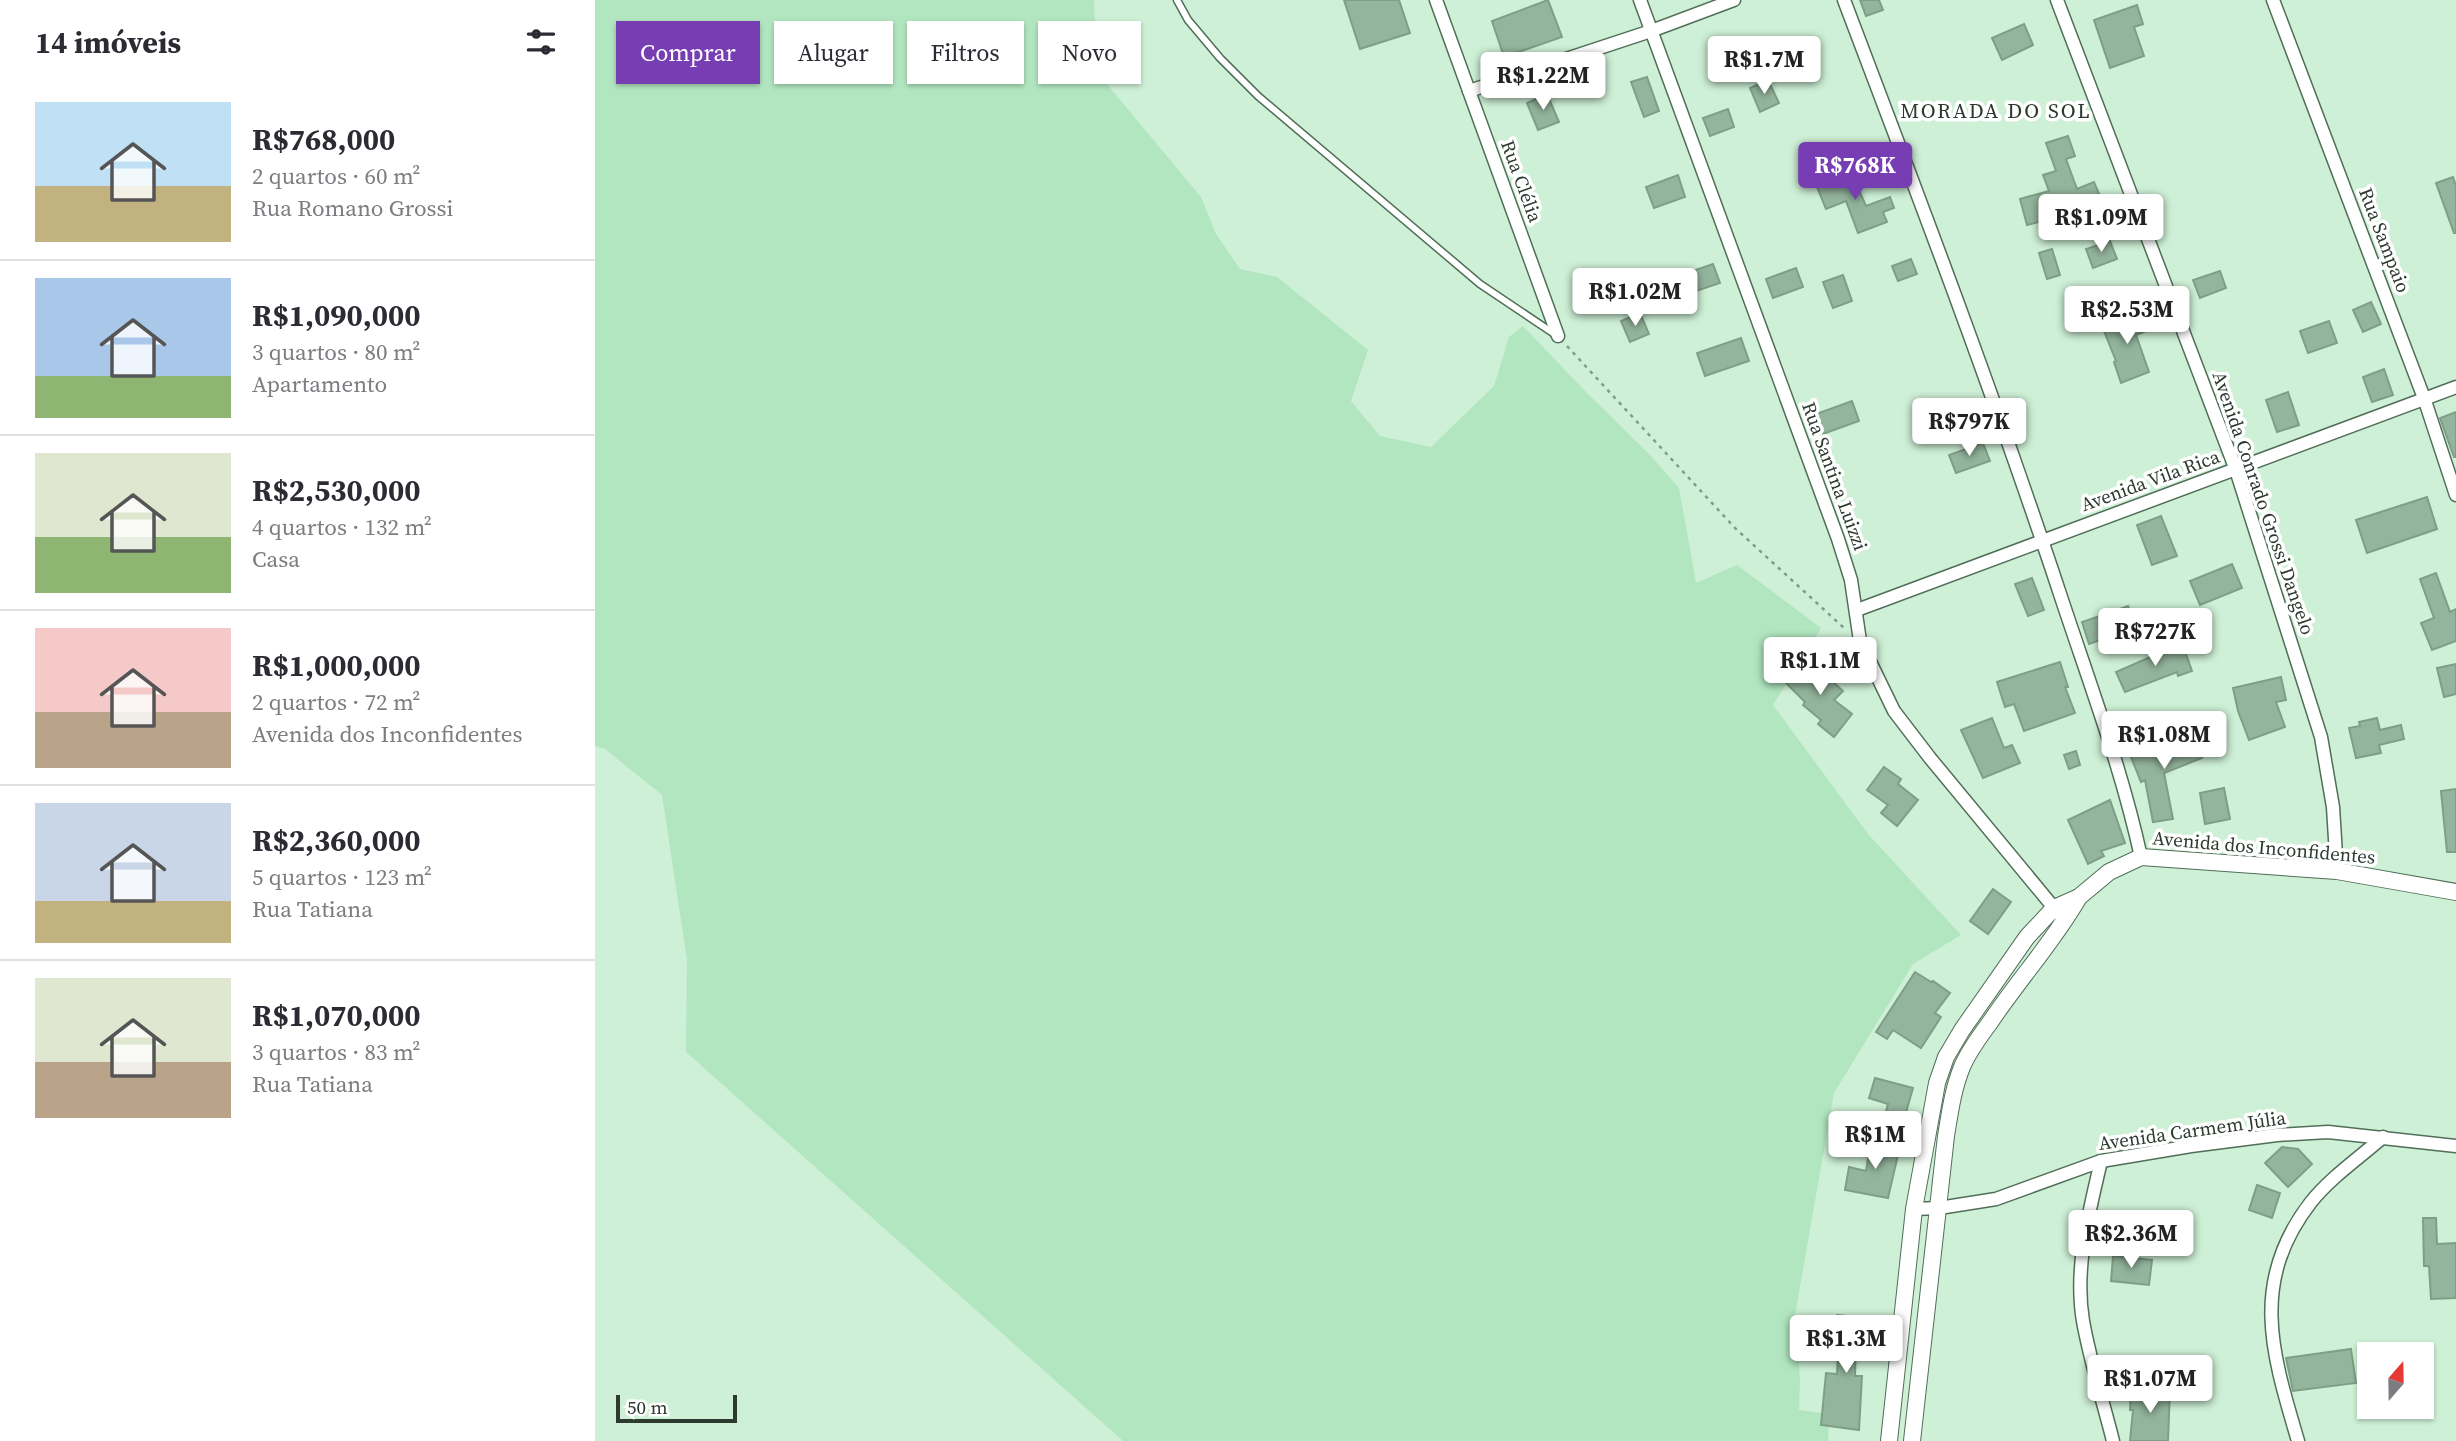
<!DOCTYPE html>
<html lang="pt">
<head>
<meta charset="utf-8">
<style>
	:root { --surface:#fff; --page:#f2f2f3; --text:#2b2b33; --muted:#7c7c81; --line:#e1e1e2; --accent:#773db3 }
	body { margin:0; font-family:"Source Serif 4",serif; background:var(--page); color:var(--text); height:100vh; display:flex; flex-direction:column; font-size:26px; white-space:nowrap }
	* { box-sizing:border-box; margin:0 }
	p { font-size:23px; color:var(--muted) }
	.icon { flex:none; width:38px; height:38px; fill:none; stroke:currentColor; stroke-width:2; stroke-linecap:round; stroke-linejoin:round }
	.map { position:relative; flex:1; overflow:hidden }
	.panel { display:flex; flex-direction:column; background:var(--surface); width:595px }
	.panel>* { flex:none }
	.hud { position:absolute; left:21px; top:21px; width:665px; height:63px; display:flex; gap:14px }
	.needle { width:46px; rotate:20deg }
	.controls { position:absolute; left:1762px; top:1342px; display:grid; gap:14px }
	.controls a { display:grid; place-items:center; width:77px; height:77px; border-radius:0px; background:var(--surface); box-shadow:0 2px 5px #0004; font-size:35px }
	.scale { position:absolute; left:21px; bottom:18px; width:121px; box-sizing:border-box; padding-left:7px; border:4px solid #2d3a30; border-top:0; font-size:19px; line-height:24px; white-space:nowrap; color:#2d3a30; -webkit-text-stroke:5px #fff; paint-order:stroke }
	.price { position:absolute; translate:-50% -60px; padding:0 16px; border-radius:7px; background:#fff; color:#222; font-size:23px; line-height:46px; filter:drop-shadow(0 2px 4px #0008) }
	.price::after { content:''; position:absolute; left:50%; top:42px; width:21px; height:16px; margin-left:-10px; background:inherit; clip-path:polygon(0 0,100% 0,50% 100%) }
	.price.selected { background:var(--accent); color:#fff }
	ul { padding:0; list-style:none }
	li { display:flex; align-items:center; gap:21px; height:175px; padding:0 35px }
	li+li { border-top:2px solid var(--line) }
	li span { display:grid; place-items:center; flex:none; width:196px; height:140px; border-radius:0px; color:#555 }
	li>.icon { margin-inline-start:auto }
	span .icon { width:84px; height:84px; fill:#fffc; stroke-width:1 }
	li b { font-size:30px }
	h2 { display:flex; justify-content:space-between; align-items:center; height:84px; padding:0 35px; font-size:30px }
	.chip { padding:0 24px; border-radius:0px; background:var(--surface); box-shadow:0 2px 5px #0004; font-size:24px; line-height:63px }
	.chip.selected { background:var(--accent); color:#fff }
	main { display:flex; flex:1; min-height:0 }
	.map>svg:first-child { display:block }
</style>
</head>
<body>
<main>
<section class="panel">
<h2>14 imóveis<svg class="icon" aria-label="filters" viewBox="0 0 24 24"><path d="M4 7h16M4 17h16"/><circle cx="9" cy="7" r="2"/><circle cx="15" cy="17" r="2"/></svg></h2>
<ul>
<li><span style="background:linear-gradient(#bfe0f5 60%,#c2b280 0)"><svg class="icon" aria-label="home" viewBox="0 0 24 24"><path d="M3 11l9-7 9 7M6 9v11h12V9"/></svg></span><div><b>R$768,000</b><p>2 quartos · 60 m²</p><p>Rua Romano Grossi</p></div></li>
<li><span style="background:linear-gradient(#a9c7e8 70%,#8fb573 0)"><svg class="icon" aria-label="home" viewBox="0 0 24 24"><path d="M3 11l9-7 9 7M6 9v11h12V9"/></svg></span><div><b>R$1,090,000</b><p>3 quartos · 80 m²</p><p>Apartamento</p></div></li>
<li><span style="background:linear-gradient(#dfe7d0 60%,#8fb573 0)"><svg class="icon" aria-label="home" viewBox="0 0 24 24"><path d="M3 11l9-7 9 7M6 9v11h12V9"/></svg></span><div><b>R$2,530,000</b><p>4 quartos · 132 m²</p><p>Casa</p></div></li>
<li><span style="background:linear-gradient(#f6c9c9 60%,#b9a48a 0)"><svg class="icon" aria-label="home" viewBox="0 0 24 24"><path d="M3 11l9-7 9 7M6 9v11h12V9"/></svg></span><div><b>R$1,000,000</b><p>2 quartos · 72 m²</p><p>Avenida dos Inconfidentes</p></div></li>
<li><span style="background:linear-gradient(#c9d6e8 70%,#c2b280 0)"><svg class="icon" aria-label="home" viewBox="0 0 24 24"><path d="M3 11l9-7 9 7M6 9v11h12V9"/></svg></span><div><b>R$2,360,000</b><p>5 quartos · 123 m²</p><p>Rua Tatiana</p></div></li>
<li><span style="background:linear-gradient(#dfe7d0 60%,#b9a48a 0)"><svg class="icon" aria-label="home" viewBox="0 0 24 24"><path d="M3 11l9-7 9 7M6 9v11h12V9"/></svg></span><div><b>R$1,070,000</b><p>3 quartos · 83 m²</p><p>Rua Tatiana</p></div></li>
</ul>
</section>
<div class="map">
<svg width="1861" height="1441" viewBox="0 0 1861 1441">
	<rect width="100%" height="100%" fill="#cef0d6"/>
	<path fill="#b2e6c0" d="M0 0H499L502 72 606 197 621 234 645 269 682 277 773 350 756 401 785 436 836 447 899 386 914 337 928 326 989 390 1054 454 1084 488 1101 583 1142 565 1226 628 1178 705 1273 834 1366 935 1318 964 1239 1093 1200 1315 1205 1379 1204 1410 1234 1414 1233 1441H528L91 1052 92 960 67 795 10 749 0 746Z"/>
	<g fill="#94b59d" stroke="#7e9e86" stroke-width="2">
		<path d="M749 0H804L815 33 765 49Z"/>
		<path d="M953 0 967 37 909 57 897 21Z"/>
		<path d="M1265 0H1284L1288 10 1271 16Z"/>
		<path d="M1542 5 1548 24 1539 27 1549 56 1515 68 1499 20Z"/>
		<path d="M1429 24 1438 45 1407 60 1397 38Z"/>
		<path d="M1052 77 1064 111 1049 117 1036 82Z"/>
		<path d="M1173 80 1184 103 1165 112 1155 88Z"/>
		<path d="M952 94 964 122 943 130 932 103Z"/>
		<path d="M1133 109 1139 127 1115 136 1108 118Z"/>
		<path d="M1473 136 1480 156 1471 159 1482 189 1499 182 1505 196 1496 199 1500 209 1461 223 1459 218 1432 225 1425 199 1454 191 1448 175 1461 171 1451 143Z"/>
		<path d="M1256 172 1271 206 1295 197 1299 208 1288 212 1292 222 1263 233 1251 201 1231 209 1222 187Z"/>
		<path d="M1083 175 1090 197 1059 208 1051 187Z"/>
		<path d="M1858 177 1861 186V233H1859L1841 183Z"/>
		<path d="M1515 241 1522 259 1498 268 1491 249Z"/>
		<path d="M1457 249 1465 275 1452 279 1444 253Z"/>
		<path d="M1316 259 1322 274 1303 281 1297 266Z"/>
		<path d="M1118 264 1125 283 1054 307 1044 279 1057 275 1060 284Z"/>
		<path d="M1201 268 1208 287 1178 298 1171 279Z"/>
		<path d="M1625 271 1631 288 1605 298 1598 280Z"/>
		<path d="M1248 275 1257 301 1238 308 1228 282Z"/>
		<path d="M1776 302 1786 324 1768 332 1758 310Z"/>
		<path d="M1546 311 1554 330 1541 335 1554 372 1526 383 1519 362 1521 361 1507 326Z"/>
		<path d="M1045 313 1054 334 1035 342 1026 321Z"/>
		<path d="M1734 321 1742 343 1713 353 1705 331Z"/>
		<path d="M1146 338 1154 361 1110 376 1102 353Z"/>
		<path d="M1789 369 1798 395 1777 402 1768 377Z"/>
		<path d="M1693 392 1704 425 1682 432 1671 400Z"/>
		<path d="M1257 401 1264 421 1228 434 1221 414Z"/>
		<path d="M1861 412V457H1859L1845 418Z"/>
		<path d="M1388 443 1395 461 1361 473 1354 455Z"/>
		<path d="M1832 497 1842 529 1772 553 1761 520Z"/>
		<path d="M1566 516 1582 556 1557 565 1542 525Z"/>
		<path d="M1637 564 1647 588 1605 605 1595 581Z"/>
		<path d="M1841 573 1855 612 1861 609V641L1837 650 1826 623 1839 618 1825 579Z"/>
		<path d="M1437 578 1449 610 1433 616 1420 584Z"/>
		<path d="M1533 606 1541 628 1494 644 1487 622Z"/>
		<path d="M1587 643 1597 671 1583 676 1582 672 1530 692 1521 672Z"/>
		<path d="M1214 660 1248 691 1239 700 1257 714 1239 737 1223 724 1226 720 1208 705 1210 702 1191 683Z"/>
		<path d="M1465 662 1473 687H1470L1480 713 1429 731 1419 704 1410 707 1402 682Z"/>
		<path d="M1861 664V694L1849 697 1842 668Z"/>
		<path d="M1686 677 1691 700 1681 702 1690 727 1654 740 1643 711 1638 688Z"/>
		<path d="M1397 718 1409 748 1417 745 1425 763 1388 778 1366 730Z"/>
		<path d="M1782 718 1785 730 1806 725 1809 739 1784 745 1786 753 1761 758 1754 728 1765 726 1764 722Z"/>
		<path d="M1597 733 1607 758 1569 773 1578 819 1558 822 1550 780 1546 782 1536 757Z"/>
		<path d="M1481 751 1485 765 1474 769 1469 755Z"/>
		<path d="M1289 767 1306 779 1303 784 1323 800 1302 826 1286 813 1293 805 1272 790Z"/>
		<path d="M1629 788 1635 819 1610 824 1605 793Z"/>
		<path d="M1861 789V852H1852L1846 791Z"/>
		<path d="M1515 800 1530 843 1506 851 1509 856 1493 864 1473 820Z"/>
		<path d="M1398 889 1416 902 1393 934 1375 921Z"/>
		<path d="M1320 972 1336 982 1338 981 1355 993 1340 1013 1346 1017 1326 1048 1298 1030 1292 1039 1281 1032Z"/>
		<path d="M1280 1078 1318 1088 1310 1116 1291 1111 1293 1104 1274 1098Z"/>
		<path d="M1276 1141 1305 1146 1293 1198 1250 1190 1254 1167 1271 1171Z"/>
		<path d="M1687 1147 1703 1149 1717 1164 1693 1187 1670 1163Z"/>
		<path d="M1662 1185 1685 1193 1677 1218 1654 1210Z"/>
		<path d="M1828 1218H1841L1842 1244 1861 1243V1298L1836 1299 1834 1266H1829Z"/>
		<path d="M1518 1256 1557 1260 1554 1285 1516 1281Z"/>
		<path d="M1242 1315 1279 1319 1276 1344 1261 1342 1260 1376H1267L1264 1430 1226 1425 1231 1373 1242 1374 1244 1340H1239Z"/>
		<path d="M1756 1349 1761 1383 1698 1391 1691 1358Z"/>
		<path d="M1536 1388 1575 1390 1573 1441H1535L1538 1410H1535Z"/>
	</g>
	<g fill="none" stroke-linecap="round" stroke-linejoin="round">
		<g stroke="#506e58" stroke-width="9">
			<path id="service" d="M582 0 593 20 625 58 663 96 885 284 961 335"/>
		</g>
		<g stroke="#506e58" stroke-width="15">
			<g id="minor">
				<path d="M841 0 963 336"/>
				<path d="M1045 0 1243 539 1256 580 1265 641 1299 711 1335 758 1464 914"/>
				<path d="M1249 0C1325 200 1401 400 1468 603 1496 687 1527 770 1546 857"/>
				<path d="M1462 0 1641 470 1726 737 1738 807 1742 871"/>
				<path d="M1678 0 1829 398 1861 495"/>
				<path d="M874 91 1056 31 1139 0"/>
				<path d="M1262 610 1861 387"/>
				<path d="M1506 1161C1494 1213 1479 1268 1488 1321 1495 1361 1508 1401 1518 1441"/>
				<path d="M1319 1209 1344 1208 1401 1199 1506 1161 1596 1146 1682 1135 1733 1132 1861 1146"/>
				<path d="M1703 1441C1677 1353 1654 1282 1716 1202 1736 1177 1764 1158 1788 1137"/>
			</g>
		</g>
		<g stroke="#506e58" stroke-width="18">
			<g id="tertiary">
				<path d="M1294 1441 1319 1209 1342 1083 1351 1057 1367 1030 1432 937 1459 908 1484 897 1514 872 1546 857 1742 871 1861 892"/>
				<path d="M1317 1441 1351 1136C1355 1112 1358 1089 1367 1067 1374 1050 1386 1035 1396 1021 1424 979 1459 941 1484 897"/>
			</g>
		</g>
		<path stroke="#839b88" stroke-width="2.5" stroke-dasharray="3.5 5" stroke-linecap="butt" d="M972 346 1140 528 1249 628"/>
		<use href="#service" stroke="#fff" stroke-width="6"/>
		<use href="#minor" stroke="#fff" stroke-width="12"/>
		<use href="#tertiary" stroke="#fff" stroke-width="16"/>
	</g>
	<g text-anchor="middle" stroke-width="7" stroke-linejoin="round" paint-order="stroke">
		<g font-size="19" fill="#2d3a30" stroke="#fff">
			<text transform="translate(927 181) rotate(70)" y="7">Rua Clélia</text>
			<text transform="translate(1790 240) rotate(69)" y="7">Rua Sampaio</text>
			<text transform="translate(1240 476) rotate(70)" y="7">Rua Santina Luizzi</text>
			<text transform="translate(1555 480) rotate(-20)" y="7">Avenida Vila Rica</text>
			<text transform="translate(1669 503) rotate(71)" y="7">Avenida Conrado Grossi Dangelo</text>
			<text transform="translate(1669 847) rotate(5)" y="7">Avenida dos Inconfidentes</text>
			<text transform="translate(1597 1130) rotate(-8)" y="7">Avenida Carmem Júlia</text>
		</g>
		<g font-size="21" letter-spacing="2" fill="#2d3a30" stroke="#fff">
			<text x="1401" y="118">MORADA DO SOL</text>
		</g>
	</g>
</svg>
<div class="controls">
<a><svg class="needle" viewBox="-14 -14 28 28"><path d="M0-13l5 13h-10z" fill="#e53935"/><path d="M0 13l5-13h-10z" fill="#7c7c81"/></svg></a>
</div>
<div class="scale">50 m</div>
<b class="price" style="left:1169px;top:96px">R$1.7M</b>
<b class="price" style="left:948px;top:112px">R$1.22M</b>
<b class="price selected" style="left:1260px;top:202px">R$768K</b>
<b class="price" style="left:1506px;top:254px">R$1.09M</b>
<b class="price" style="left:1040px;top:328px">R$1.02M</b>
<b class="price" style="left:1532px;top:346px">R$2.53M</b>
<b class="price" style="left:1374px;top:458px">R$797K</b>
<b class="price" style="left:1560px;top:668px">R$727K</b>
<b class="price" style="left:1225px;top:697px">R$1.1M</b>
<b class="price" style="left:1569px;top:771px">R$1.08M</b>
<b class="price" style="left:1280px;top:1171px">R$1M</b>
<b class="price" style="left:1536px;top:1270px">R$2.36M</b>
<b class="price" style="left:1251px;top:1375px">R$1.3M</b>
<b class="price" style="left:1555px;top:1415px">R$1.07M</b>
<div class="hud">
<a class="chip selected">Comprar</a>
<a class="chip">Alugar</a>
<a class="chip">Filtros</a>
<a class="chip">Novo</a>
</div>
</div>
</main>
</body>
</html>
